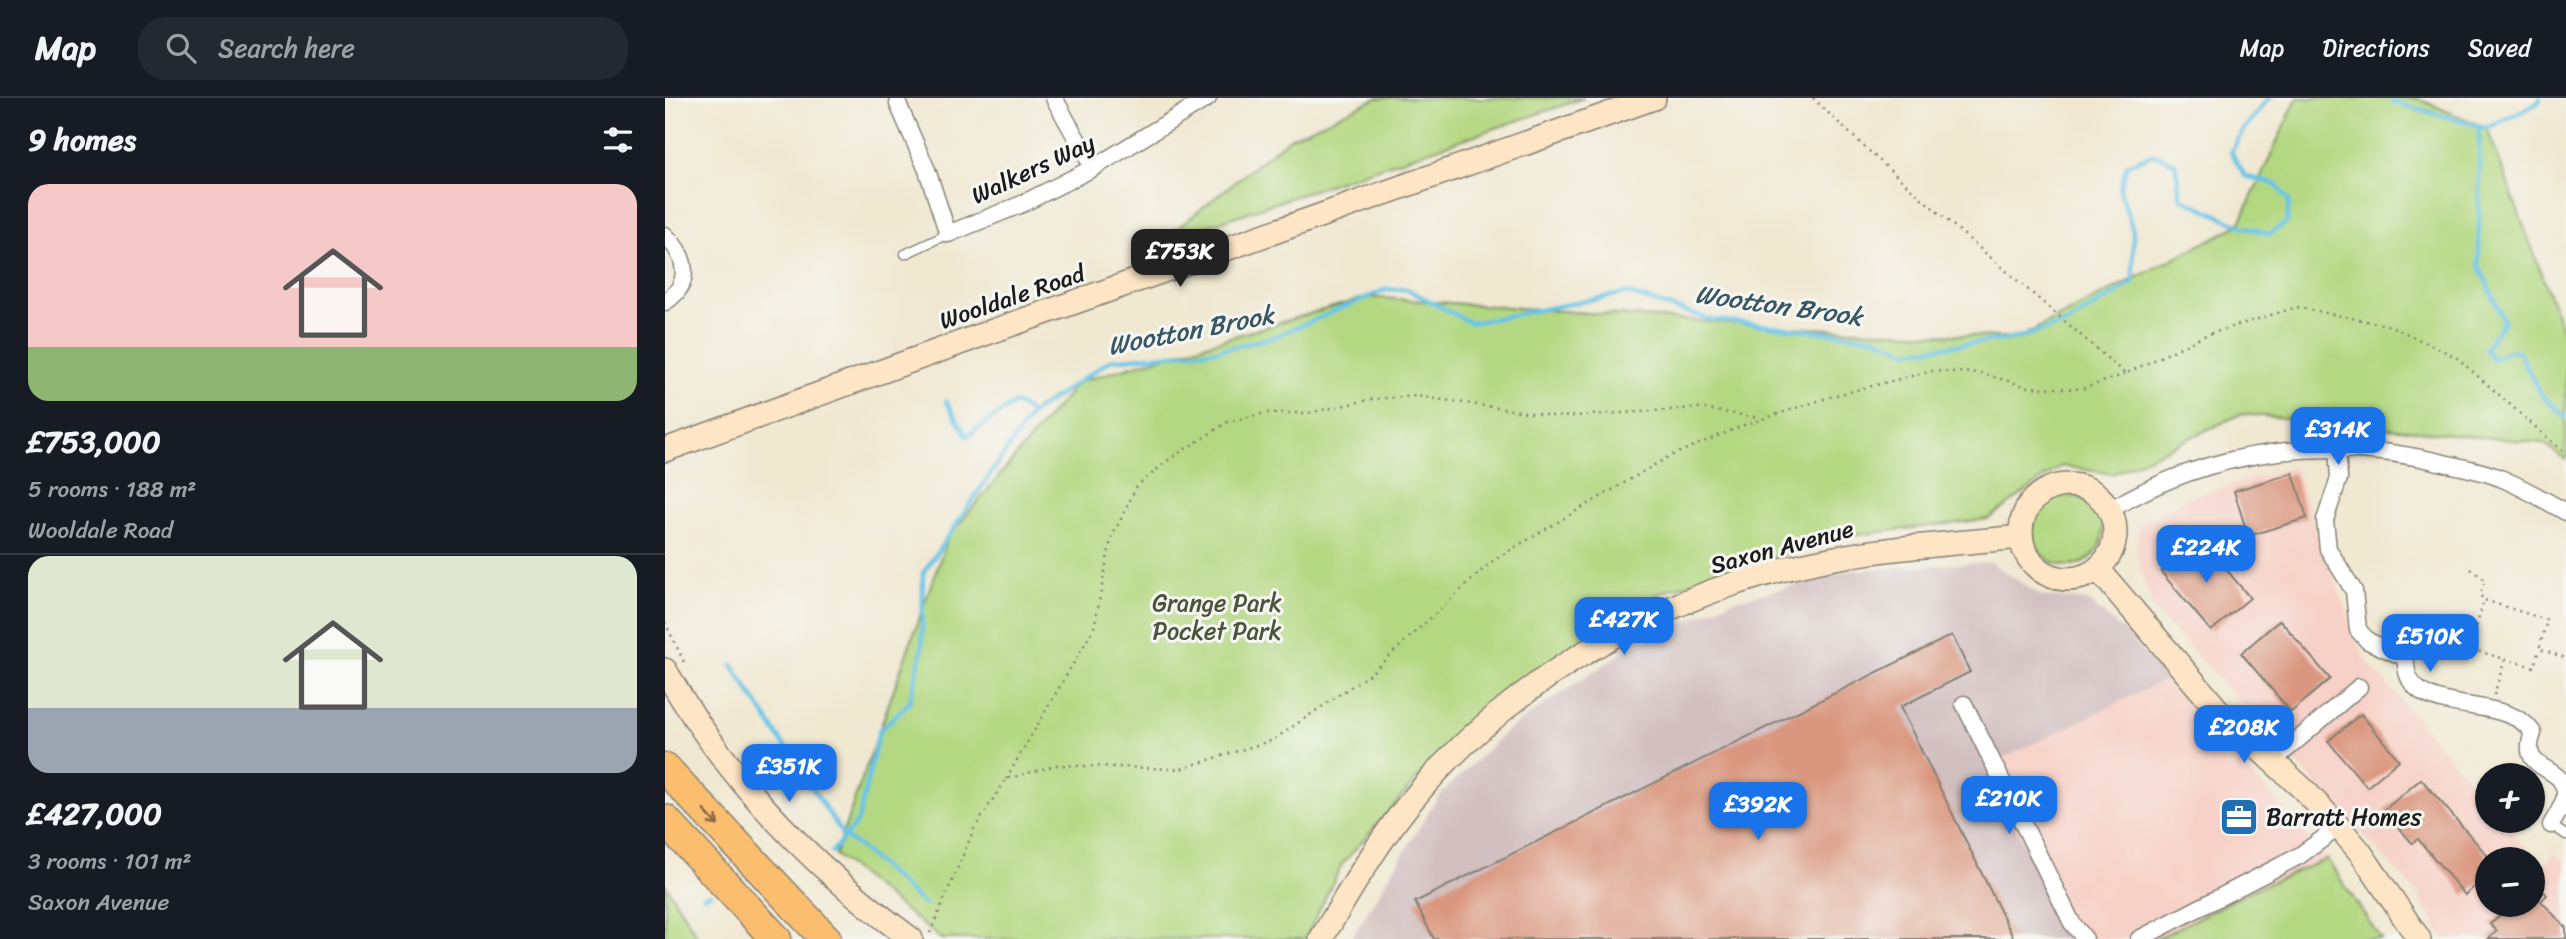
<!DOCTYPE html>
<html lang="en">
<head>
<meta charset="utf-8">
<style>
	:root { --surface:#171b24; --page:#242831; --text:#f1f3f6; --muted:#9ea1a6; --line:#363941; --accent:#1a73e8 }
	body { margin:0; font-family:Sriracha,sans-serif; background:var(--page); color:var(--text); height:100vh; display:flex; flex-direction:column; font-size:26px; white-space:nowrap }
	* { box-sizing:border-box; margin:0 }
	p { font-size:23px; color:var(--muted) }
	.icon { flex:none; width:38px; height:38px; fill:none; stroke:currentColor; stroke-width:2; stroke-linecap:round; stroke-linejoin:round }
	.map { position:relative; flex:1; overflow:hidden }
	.panel { display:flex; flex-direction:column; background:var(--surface); width:665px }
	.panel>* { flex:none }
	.tools { position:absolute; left:1810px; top:665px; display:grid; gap:14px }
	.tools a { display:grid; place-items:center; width:70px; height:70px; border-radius:50%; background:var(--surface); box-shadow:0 2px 5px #0004; font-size:35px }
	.price { position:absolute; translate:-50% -60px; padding:0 16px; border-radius:14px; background:var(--accent); color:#fff; font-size:23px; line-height:46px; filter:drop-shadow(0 2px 4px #0008) }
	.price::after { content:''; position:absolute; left:50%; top:42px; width:21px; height:16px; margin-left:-10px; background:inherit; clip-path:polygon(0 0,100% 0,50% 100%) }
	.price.selected { background:#222; color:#fff }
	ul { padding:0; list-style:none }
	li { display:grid; align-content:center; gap:14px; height:371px; padding:0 28px }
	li+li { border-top:2px solid var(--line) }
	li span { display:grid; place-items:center; height:217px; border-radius:21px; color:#555 }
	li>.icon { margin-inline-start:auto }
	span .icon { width:126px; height:126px; fill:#fffc; stroke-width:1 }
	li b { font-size:30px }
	h2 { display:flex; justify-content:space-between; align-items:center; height:84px; padding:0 28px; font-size:30px }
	header { display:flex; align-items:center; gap:42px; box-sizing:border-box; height:98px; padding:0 35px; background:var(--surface); border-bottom:2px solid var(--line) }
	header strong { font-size:33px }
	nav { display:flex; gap:38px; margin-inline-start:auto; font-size:24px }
	.search { width:490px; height:63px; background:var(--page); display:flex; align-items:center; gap:18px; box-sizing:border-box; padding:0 24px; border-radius:28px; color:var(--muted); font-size:26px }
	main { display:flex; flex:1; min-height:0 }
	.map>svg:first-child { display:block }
</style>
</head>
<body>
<header>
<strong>Map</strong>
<div class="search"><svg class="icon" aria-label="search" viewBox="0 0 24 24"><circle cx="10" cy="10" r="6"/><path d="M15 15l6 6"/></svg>Search here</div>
<nav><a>Map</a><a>Directions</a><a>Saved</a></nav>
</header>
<main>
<section class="panel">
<h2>9 homes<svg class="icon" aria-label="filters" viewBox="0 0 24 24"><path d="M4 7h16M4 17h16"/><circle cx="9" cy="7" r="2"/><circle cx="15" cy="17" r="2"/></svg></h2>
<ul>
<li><span style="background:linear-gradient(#f6c9c9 75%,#8fb573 0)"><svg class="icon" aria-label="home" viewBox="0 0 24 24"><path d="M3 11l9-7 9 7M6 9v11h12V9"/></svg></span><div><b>£753,000</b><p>5 rooms · 188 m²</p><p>Wooldale Road</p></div></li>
<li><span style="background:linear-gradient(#dfe7d0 70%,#9aa5b1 0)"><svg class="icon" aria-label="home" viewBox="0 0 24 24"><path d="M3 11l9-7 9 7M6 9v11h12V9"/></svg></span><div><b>£427,000</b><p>3 rooms · 101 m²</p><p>Saxon Avenue</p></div></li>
</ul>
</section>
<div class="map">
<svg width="1901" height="841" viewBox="0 0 1901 841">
	<rect width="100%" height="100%" fill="#f6f6f2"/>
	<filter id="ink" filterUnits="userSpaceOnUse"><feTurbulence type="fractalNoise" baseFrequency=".0143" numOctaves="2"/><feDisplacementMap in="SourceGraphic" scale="14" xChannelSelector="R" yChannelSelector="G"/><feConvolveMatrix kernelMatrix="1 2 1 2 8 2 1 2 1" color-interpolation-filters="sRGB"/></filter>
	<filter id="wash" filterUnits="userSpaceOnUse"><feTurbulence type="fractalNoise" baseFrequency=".00686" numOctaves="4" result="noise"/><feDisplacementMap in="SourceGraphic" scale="28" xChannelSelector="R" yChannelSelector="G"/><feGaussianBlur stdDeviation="1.57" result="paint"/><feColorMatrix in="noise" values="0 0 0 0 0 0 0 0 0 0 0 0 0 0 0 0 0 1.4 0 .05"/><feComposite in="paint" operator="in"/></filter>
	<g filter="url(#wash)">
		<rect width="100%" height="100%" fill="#f0e8d1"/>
		<g fill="#f7d1c7" fill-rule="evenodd">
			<path d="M1629 369 1698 558 1822 704V723H1838L1877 768 1890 755 1901 765V841H1778L1753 796 1488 510 1472 460 1473 428 1527 398ZM1822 761H1867V807H1822Z"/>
			<path d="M1502 581 1662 761 1592 790 1491 841H1404L1321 668Z"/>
		</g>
		<path fill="#d2bfc0" d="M1325 464 1376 498 1423 503 1461 535 1502 581 1322 668 1404 841H686L773 699 843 632 965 549 1067 503 1189 472Z"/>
		<g fill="#b4d881" stroke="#687a4e" stroke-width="2">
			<path d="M712 0H919L495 144 626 39Z"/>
			<path d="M1632 0H1751L1822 30 1901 241V362L1879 345 1576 316 1448 376 1396 368 1323 421 1174 439 997 494 809 617 677 766 640 841H276L170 757 283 439 413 284 702 199 1103 228 1353 240 1574 127Z"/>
			<circle cx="1403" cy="433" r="35"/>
			<path d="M1662 761 1716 841H1491L1592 790Z"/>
			<path d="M0 786 34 841H0Z"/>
		</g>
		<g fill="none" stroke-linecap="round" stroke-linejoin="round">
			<g stroke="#68c4e6" stroke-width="4.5">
				<path d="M1727 0 1728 4 1822 30 1873 5 1875 0"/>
				<path d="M1814 27V168L1839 223 1820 251 1827 261 1847 252 1854 255 1876 297 1901 319"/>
				<path d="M281 303 302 338 350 305 367 315"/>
				<path d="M67 567 179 739 192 747 260 807"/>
				<path d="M167 754 193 723 214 633 244 605 257 552 258 475 367 315 446 262 554 252 609 239 720 192 742 191 806 225 961 195 1043 221 1212 240 1241 253 1353 240 1402 225 1468 185V133L1455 91 1462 67 1489 56 1510 65 1516 100 1574 127 1605 136 1622 124 1624 102 1610 86 1580 78 1566 54 1578 32 1604 0"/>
				<path d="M39 798 45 796"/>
			</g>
		</g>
		<g id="blocks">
			<g fill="#da967e">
				<path d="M1628 375 1642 420 1583 438 1569 393Z"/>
				<path d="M1536 441 1585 500 1546 533 1496 474Z"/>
				<path d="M1615 522 1665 581 1626 614 1576 555Z"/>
				<path d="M1287 537 1305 574 1235 609 1349 841H769L750 804Z"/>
				<path d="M1696 616 1734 662 1702 689 1663 643Z"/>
				<path d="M1756 681 1822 757V778L1800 797 1753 741 1747 745 1719 712Z"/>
				<path d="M1867 781 1882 797 1876 803 1901 830V841H1823L1832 833 1825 826 1846 807H1867Z"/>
			</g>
		</g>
	</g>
	<g filter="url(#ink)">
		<use href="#blocks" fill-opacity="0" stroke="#868276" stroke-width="2"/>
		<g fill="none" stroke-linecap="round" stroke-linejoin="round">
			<g stroke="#868276" stroke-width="11">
				<g id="lane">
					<path d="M240 156 283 136"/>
					<path d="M1886 727 1901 737"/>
				</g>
			</g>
			<g stroke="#868276" stroke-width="19">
				<g id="street">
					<path d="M389 0 428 70"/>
					<path d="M233 6 262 72 283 136 357 106 428 70 543 0"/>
					<path d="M0 137C22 158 28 186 0 204"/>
					<path d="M1672 350 1674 380 1660 422 1663 451 1689 493 1693 532 1703 543 1741 560C1737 625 1842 592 1868 635 1852 676 1901 665 1900 697 1899 707 1891 718 1886 727"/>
					<path d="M1445 412C1548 349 1667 337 1783 366 1800 370 1819 373 1835 380 1858 389 1879 402 1901 414"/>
					<path d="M1299 606 1407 825 1420 841"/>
					<path d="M1608 663 1694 589"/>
					<path d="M1474 841 1634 758 1674 729"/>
				</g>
			</g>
			<g stroke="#868276" stroke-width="26">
				<g id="secondary">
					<path d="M0 352 325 234 989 0"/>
					<circle cx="1403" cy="434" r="47"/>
					<path d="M1433 471 1557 617 1638 691 1674 729 1695 754 1754 841"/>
					<path d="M0 572C61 680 146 768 246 841"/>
					<path d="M656 841C683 796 710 748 743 707 843 583 995 496 1150 464 1218 449 1287 446 1356 439"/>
				</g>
			</g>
			<g stroke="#868276" stroke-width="33">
				<g id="highway">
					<path d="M0 670 161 841"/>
					<path d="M0 722 111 841"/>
				</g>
			</g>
			<g stroke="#868276" stroke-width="2.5" stroke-dasharray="2 5" stroke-linecap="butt">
				<path d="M1148 0C1247 97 1356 183 1460 276L1541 237 1632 209 1726 228 1791 259 1901 356"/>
				<path d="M1806 471 1820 482 1815 497 1819 502"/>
				<path d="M0 524 19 564"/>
				<path d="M1840 561 1869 569 1874 551"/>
				<path d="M1829 597 1840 561 1805 551 1819 502 1882 522 1874 551 1901 560"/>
				<path d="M341 681 429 530 446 441 472 388 506 360 563 324 600 315H643L708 301 751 298 895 319 1034 310 1095 320"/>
				<path d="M265 835 309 731 341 681 392 667 515 671 608 642 706 575 825 465 847 451 1003 359 1079 327 1168 298 1266 273 1316 275 1363 289 1417 291 1460 276"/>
			</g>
			<use href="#lane" stroke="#fff" stroke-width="8"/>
			<use href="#street" stroke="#fff" stroke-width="16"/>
			<use href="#secondary" stroke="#fde5c5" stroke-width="23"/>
			<use href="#highway" stroke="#fbbd6e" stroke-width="30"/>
		</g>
		<defs><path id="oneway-shaft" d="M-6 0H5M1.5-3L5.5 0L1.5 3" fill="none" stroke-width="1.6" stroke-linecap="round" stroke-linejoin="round" transform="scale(1.75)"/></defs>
		<use stroke="#8c6c45" href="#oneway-shaft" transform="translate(46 720) rotate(47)"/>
	</g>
	<defs>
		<g id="office-square" transform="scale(2.0125)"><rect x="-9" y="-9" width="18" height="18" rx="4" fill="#1f6fb2" stroke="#f6f6f2"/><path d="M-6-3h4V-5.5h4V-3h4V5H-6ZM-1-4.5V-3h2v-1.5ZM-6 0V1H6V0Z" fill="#fff"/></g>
	</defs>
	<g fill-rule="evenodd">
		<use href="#office-square" x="1574" y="719"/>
	</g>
	<g text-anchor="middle" stroke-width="6" stroke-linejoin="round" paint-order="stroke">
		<g font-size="24" fill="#1c1c1c" stroke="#f6f6f2">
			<text transform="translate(368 71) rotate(-25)" y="8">Walkers Way</text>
			<text transform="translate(347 199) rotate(-19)" y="8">Wooldale Road</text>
			<text transform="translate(1117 449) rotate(-15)" y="8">Saxon Avenue</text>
		</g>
		<g font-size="24" fill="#4a543a" stroke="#f6f6f2">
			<text x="552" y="513">Grange Park<tspan x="552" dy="28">Pocket Park</tspan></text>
		</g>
		<g font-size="24" fill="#1c1c1c" stroke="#f6f6f2" text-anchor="start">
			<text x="1601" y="727">Barratt Homes</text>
		</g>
		<g font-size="26" font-style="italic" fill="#375763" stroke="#f6f6f2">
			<text transform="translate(1114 207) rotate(8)" y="9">Wootton Brook</text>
			<text transform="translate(526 232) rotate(-11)" y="9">Wootton Brook</text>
		</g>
	</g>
</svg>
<div class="tools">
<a>+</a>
<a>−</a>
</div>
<b class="price selected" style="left:515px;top:191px">£753K</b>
<b class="price" style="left:1673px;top:369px">£314K</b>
<b class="price" style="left:1541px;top:487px">£224K</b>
<b class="price" style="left:959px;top:559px">£427K</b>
<b class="price" style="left:1765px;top:576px">£510K</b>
<b class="price" style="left:1579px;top:667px">£208K</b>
<b class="price" style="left:124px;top:706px">£351K</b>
<b class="price" style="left:1344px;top:738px">£210K</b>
<b class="price" style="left:1093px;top:744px">£392K</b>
</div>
</main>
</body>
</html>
